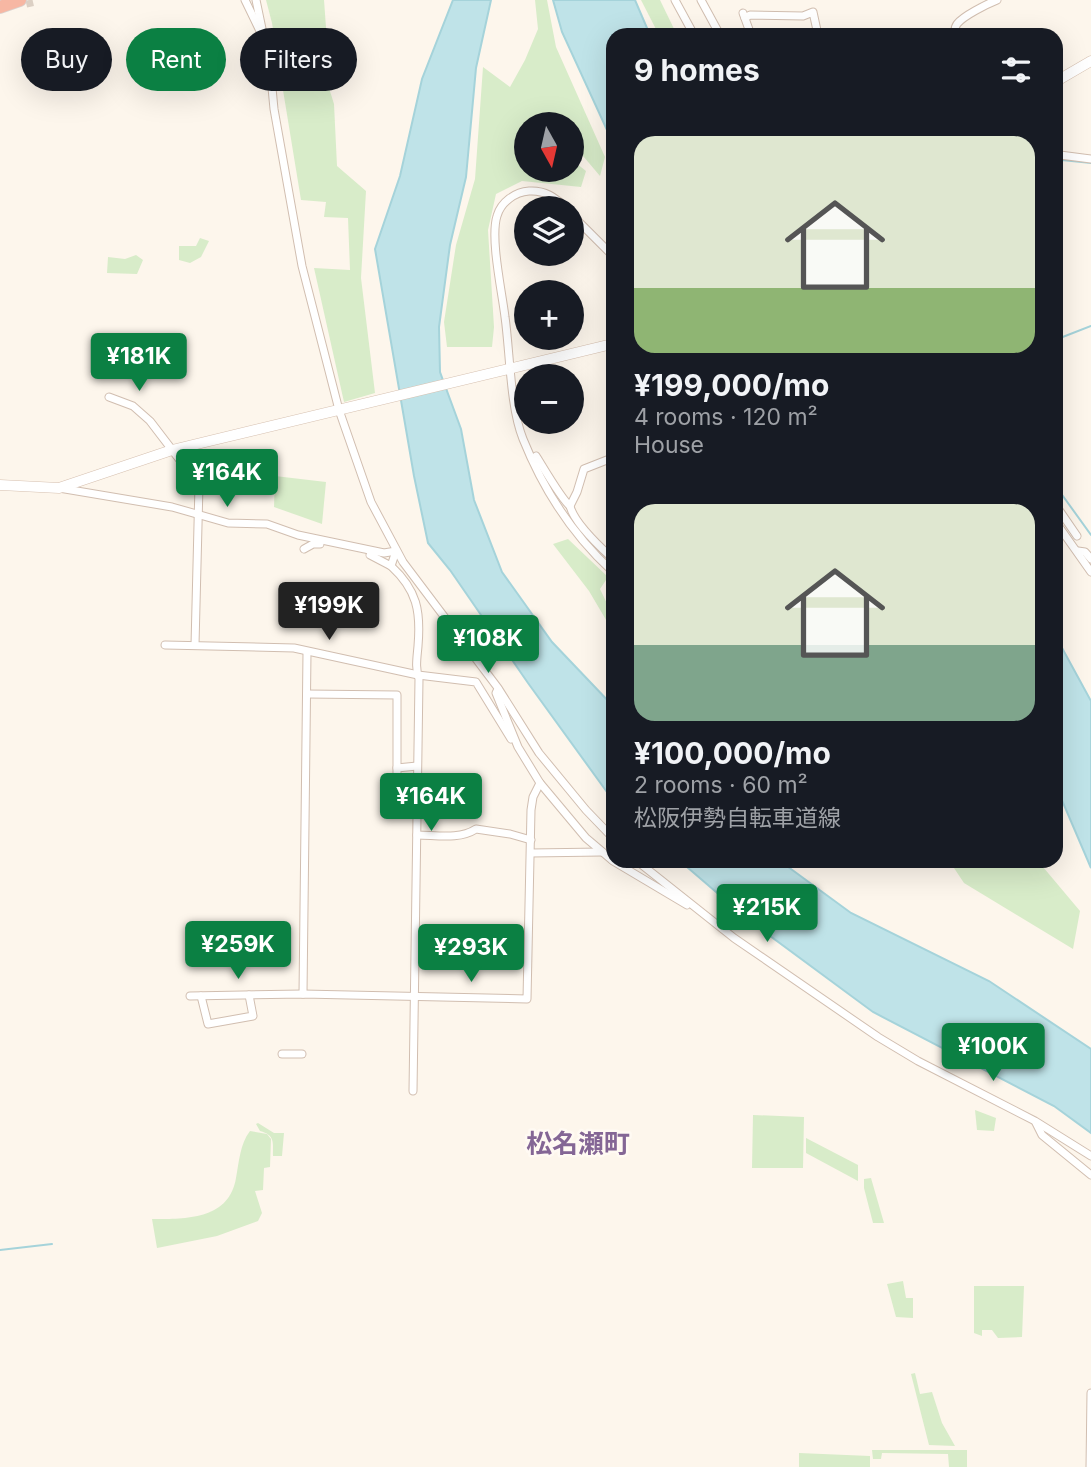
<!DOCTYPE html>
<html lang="en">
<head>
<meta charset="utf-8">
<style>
	:root { --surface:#171b24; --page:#242831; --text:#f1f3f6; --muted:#9ea1a6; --accent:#0b8043 }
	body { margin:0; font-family:Inter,"Noto Sans JP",sans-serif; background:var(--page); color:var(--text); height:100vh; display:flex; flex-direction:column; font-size:26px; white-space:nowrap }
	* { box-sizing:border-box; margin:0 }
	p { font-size:23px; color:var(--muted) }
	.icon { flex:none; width:38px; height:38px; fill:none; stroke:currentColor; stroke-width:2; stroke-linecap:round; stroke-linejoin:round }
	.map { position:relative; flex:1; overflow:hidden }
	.side { position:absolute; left:606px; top:28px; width:457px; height:840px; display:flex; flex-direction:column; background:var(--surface); border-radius:21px; box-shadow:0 7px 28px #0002 }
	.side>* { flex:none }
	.top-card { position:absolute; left:21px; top:28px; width:480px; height:63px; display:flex; gap:14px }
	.needle { width:46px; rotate:172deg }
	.buttons { position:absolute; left:514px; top:112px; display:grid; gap:14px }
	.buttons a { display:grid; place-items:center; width:70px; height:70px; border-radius:50%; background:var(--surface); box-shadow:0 7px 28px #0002; font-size:35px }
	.price { position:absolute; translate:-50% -60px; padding:0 16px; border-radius:7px; background:var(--accent); color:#fff; font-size:23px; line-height:46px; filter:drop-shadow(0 2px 4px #0008) }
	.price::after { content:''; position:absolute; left:50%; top:42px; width:21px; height:16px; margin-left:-10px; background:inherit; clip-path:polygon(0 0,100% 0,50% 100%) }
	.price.on { background:#222; color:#fff }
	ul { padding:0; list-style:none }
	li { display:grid; align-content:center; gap:14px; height:371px; padding:0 28px }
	li span { display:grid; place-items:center; height:217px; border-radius:21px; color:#555 }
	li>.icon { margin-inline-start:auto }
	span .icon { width:126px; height:126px; fill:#fffc; stroke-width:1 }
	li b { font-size:30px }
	h2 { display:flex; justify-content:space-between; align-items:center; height:84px; padding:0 28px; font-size:30px }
	.pill { padding:0 24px; border-radius:32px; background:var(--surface); box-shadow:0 7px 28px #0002; font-size:24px; line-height:63px }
	.pill.on { background:var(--accent); color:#fff }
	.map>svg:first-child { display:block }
</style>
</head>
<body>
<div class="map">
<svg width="1091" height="1467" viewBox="0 0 1091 1467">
	<rect width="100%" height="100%" fill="#fdf6ec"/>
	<g fill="#d8ecc9">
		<path d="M266 0H324L328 55 324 72 334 104 337 166 366 191 361 278 375 393 344 402 314 268 350 270 348 218 324 217 326 202 301 200 272 23Z"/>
		<path d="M535 0H547L556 47 605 157 600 176 572 143V124H527V170H572V160L586 171 581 187 522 181 496 194 488 230 494 327 492 347H447L444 322 456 245 475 179 483 67 510 87 525 60 538 29Z"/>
		<path d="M641 0H660L677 35H659Z"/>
		<path d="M200 238 209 241 201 257 190 263 179 260V246H196Z"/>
		<path d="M136 255 143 260 137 274 107 273 108 257 125 259Z"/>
		<path d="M275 476 326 482 322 524 274 507Z"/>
		<path d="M568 539 608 577 600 589 612 614V630L589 591 553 544Z"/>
		<path d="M942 861H1038L1080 911 1073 949 964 883 952 865Z"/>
		<path d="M975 1110 996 1118 994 1131 977 1130Z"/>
		<path d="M753 1115 804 1117 803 1168H752Z"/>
		<path d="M258 1123 274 1133H284L282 1156H273C273 1142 275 1135 260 1131L256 1124Z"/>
		<path d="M250 1131 267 1134 271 1139 270 1167 264 1168 263 1190 255 1191 262 1213 258 1221 217 1236 157 1248 152 1219C186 1219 229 1220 236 1178 239 1162 240 1144 250 1131Z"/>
		<path d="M806 1138 858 1165V1181L806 1153Z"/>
		<path d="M871 1178 884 1223H873L864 1188V1179Z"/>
		<path d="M903 1281 906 1298H913V1318L896 1317 887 1284Z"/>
		<path d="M974 1286H1024L1022 1337 998 1338 992 1330H982V1336L974 1333Z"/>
		<path d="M915 1373 920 1394 932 1392 942 1423 955 1446 929 1445 911 1374Z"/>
		<path d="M872 1450H967V1467H949L948 1454 882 1453 881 1459H873Z"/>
		<path d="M799 1453 870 1456V1467H799Z"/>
	</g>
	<g fill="#bfe3e8" stroke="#a5d3da" stroke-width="2">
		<path d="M453 0H491L476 68 466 177 450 245 439 327 440 372 461 429 474 500 502 572 552 642 612 705V799L528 683 450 570 428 543 414 476 375 249 400 176 422 79Z"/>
		<path d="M553 0H635L650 35H612V155L607 130 562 32Z"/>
		<path d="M1055 635 1091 701V868L1055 784Z"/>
		<path d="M680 861H780L851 913 989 981 1091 1049V1133L1054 1106 873 1012 751 922Z"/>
	</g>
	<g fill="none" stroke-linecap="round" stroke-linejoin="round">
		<g stroke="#a5d3da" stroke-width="2">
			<path d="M1055 161 1062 160 1091 163"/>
			<path d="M1055 340 1091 326"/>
			<path d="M1055 485 1091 535"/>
			<path d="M0 1250 52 1244"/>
		</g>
		<path stroke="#dcd0c4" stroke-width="7" stroke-dasharray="7 3.5" stroke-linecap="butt" d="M29 0 31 9"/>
		<g stroke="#d1beb0" stroke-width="9">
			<g id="street">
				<path d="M245 0 260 31"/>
				<path d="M256 0 270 67 274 109 302 266 339 410 371 502 403 562 498 688 539 753 586 810 612 837"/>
				<path d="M675 0 694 35"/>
				<path d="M701 0 720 35"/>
				<path d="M743 13 751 35"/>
				<path d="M745 18 750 15 803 16 813 12 818 35"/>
				<path d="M955 35C955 30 954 28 957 24 963 16 987 4 997 0"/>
				<path d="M1055 157 1060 155 1091 159"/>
				<path d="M566 208C555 197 545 190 529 191 515 192 501 202 497 216 490 238 502 292 505 317 510 352 510 407 523 439 543 489 573 535 612 571"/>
				<path d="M572 215 612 255"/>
				<path d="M109 397 133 406 150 421 199 485 195 645"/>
				<path d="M536 456C543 467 562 500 570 506L577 492 584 469 612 458"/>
				<path d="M59 488 172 507 228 523 267 524 298 535 384 553 396 551"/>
				<path d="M1055 504 1077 536"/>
				<path d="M570 506C574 523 600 547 612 558"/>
				<path d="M1055 521 1091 572"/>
				<path d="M304 549 313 544H320"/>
				<path d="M396 551 391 566C417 590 421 611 418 646 417 658 415 668 419 679L413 1091"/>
				<path d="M1078 551 1085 552 1091 559"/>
				<path d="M370 555 391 566"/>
				<path d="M165 645 294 648 418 675 476 682 511 739"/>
				<path d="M307 694 397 695V768"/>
				<path d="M417 766 397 768V790H418"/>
				<path d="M540 783 586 838 612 860"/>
				<path d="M417 835C436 835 459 840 476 829L510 834 531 840"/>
				<path d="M531 853 602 852"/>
				<path d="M613 861 687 905"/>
				<path d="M637 861 734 938 878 1037 918 1061 1035 1121 1091 1156"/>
				<path d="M303 994 307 653"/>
				<path d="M190 996 303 994 527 999 531 810 533 797 540 783 518 747 496 693 498 689"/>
				<path d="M201 996 208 1024 253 1016 249 995"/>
				<path d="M282 1054H302"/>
				<path d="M1036 1123 1042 1135 1091 1175"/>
				<path d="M1090 1467 1091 1393"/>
			</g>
		</g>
		<g stroke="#d6c0b0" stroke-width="11">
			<g id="secondary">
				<path d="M1055 82 1091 61"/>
				<path d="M0 485 59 488 172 450 612 344"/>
			</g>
		</g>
		<g stroke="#dad1cd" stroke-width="14">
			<path id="highway" d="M0 7 20 0"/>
		</g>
		<use href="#street" stroke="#fff" stroke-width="7"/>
		<use href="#secondary" stroke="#fff" stroke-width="10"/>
		<use href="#highway" stroke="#f7b7a3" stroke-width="12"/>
	</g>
	<g text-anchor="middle" stroke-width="5" stroke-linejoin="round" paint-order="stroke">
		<g font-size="26" font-weight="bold" fill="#846695" stroke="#fffaf3">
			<text x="578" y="1153">松名瀬町</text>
		</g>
	</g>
</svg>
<div class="buttons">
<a><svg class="needle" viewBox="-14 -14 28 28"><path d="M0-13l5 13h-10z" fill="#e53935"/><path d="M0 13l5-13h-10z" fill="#9ea1a6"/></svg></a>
<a><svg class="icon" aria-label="layers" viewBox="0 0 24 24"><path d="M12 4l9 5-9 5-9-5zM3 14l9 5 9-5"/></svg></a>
<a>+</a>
<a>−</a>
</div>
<b class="price" style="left:139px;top:393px">¥181K</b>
<b class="price" style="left:227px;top:509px">¥164K</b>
<b class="price on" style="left:329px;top:642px">¥199K</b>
<b class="price" style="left:488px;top:675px">¥108K</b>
<b class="price" style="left:431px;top:833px">¥164K</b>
<b class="price" style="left:767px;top:944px">¥215K</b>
<b class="price" style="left:238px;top:981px">¥259K</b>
<b class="price" style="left:471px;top:984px">¥293K</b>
<b class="price" style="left:993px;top:1083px">¥100K</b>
<div class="top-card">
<a class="pill">Buy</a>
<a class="pill on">Rent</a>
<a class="pill">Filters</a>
</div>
<section class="side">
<h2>9 homes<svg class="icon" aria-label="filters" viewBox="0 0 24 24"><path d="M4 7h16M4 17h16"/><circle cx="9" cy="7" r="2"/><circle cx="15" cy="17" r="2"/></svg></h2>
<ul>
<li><span style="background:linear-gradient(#dfe7d0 70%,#8fb573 0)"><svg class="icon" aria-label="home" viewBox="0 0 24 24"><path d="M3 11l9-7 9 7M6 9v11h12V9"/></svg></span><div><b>¥199,000/mo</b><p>4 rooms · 120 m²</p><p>House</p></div></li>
<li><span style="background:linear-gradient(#dfe7d0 65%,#7fa58c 0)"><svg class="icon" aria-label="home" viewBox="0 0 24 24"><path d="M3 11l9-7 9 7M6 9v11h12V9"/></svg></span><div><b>¥100,000/mo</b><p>2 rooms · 60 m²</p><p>松阪伊勢自転車道線</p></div></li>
</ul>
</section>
</div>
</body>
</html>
